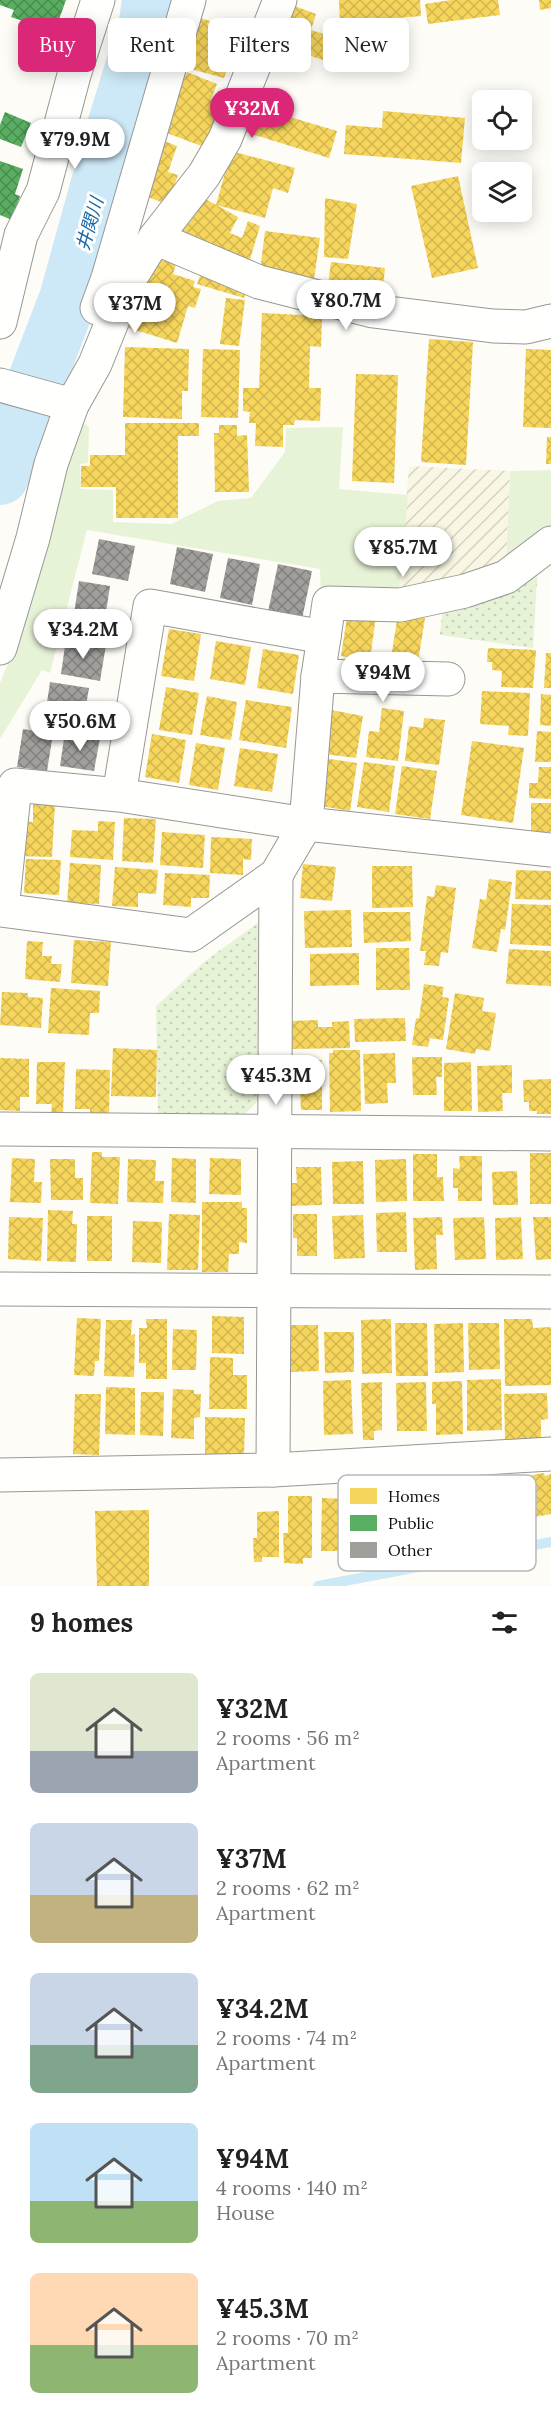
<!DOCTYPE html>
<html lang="en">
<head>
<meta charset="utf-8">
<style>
	:root { --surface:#fff; --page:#f2f2f2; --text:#222; --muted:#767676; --accent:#db2777 }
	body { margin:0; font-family:Lora,"Noto Sans JP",serif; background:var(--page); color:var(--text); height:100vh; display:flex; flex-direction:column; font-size:22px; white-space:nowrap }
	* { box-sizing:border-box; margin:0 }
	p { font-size:20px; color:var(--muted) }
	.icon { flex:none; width:33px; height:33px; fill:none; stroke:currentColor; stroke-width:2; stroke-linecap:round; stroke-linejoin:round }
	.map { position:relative; height:1586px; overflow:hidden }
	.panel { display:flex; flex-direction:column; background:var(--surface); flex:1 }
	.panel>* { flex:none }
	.hud { position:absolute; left:18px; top:18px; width:516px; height:54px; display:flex; gap:12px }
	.buttons { position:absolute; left:472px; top:90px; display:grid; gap:12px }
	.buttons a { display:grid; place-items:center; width:60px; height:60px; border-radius:9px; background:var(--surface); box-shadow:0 3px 15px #0003; font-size:30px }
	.price { position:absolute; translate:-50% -51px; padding:0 14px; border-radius:21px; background:#fff; color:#222; font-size:20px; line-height:39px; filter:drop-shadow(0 2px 3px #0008) }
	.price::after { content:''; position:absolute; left:50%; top:36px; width:18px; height:14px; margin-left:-9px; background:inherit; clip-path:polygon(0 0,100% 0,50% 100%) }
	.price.selected { background:var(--accent); color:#fff }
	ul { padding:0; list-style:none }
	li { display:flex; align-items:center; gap:18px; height:150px; padding:0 30px }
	li span { display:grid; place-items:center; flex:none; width:168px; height:120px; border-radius:9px; color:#555 }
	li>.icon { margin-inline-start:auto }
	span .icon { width:72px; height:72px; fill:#fffc; stroke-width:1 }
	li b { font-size:26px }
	h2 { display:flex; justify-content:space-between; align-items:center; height:72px; padding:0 30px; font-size:26px }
	.pill { padding:0 21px; border-radius:9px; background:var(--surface); box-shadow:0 3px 15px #0003; font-size:21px; line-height:54px }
	.pill.selected { background:var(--accent); color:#fff }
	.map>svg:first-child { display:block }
</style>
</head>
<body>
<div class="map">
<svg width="551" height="1586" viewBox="0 0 551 1586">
	<defs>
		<pattern id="farmland-furrows" width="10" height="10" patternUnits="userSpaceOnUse" patternTransform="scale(1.5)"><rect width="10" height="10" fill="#f9f7e4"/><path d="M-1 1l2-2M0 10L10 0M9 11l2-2" fill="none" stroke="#d4d3c3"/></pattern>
		<pattern id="park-dots" width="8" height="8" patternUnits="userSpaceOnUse" patternTransform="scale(1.5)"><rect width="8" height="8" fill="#e7f3d7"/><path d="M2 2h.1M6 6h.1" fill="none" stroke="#c5cfb8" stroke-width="1.8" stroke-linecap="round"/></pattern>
		<pattern id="homes-cross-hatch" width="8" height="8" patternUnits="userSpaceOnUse" patternTransform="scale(1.5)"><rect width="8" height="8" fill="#f6d55c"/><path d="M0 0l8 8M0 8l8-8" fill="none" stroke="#d2b64f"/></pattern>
		<pattern id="public-cross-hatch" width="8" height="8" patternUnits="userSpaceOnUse" patternTransform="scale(1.5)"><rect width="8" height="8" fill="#5aae61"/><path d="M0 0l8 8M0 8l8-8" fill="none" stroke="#498c4f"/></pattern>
		<pattern id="building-cross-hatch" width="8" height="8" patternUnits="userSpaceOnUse" patternTransform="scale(1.5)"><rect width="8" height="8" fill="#a19f9c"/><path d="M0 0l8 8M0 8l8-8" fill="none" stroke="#82807e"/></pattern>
	</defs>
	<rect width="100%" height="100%" fill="#fdfcf7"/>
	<path fill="url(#farmland-furrows)" d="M409 466 510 471 506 566 398 599Z"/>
	<g fill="#e7f3d7">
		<path d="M76 418 89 427 88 463 80 464 81 489 113 490V522L171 524 218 501 251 498 285 452 286 428 343 427 339 489 408 495 398 599 321 595 320 569 87 530 50 673 42 670 0 739V683L20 634Z"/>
		<path d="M551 470V530L506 566 510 471Z"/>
	</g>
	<g fill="url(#park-dots)">
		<path d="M538 564 533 648 440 635 443 604Z"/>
		<path d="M259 922V1100L240 1119H158L156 1006 204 962Z"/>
	</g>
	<g fill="url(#homes-cross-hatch)">
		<path d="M339 0H420L421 16 340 23Z"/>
		<path d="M451 0H498L500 15 428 24 425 4Z"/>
		<path d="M539 0H551V8L540 10Z"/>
		<path d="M287 3 316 14 311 30 333 37 325 61 273 42Z"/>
		<path d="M200 18 248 32 239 63 230 61 224 78 187 68Z"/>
		<path d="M187 72 217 84 211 99 222 103 204 147 164 132Z"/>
		<path d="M253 106 337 131 329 158 245 132Z"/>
		<path d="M383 111 465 118 461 163 344 154 346 125 382 128Z"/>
		<path d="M162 140 177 146 168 172 178 175 170 198 166 197 164 203 142 195Z"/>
		<path d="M231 151 295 168 288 193 273 188 265 218 216 205Z"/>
		<path d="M458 176 478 268 432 278 411 186Z"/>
		<path d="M200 196 238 217 230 233 242 238 248 221 260 226 246 273 172 242Z"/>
		<path d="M325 198 357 204 348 259 324 257Z"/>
		<path d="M265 231 320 238 314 279 260 271Z"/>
		<path d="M155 258 176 264 173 274 195 281 193 287 201 289 195 308 188 306 177 343 129 328 147 266Z"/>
		<path d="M331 262 385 268 382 298 327 293Z"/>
		<path d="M201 273 247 288 244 298 197 284Z"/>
		<path d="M226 298 245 300 239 346 220 344Z"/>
		<path d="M262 313 322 316 321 347 310 346 309 388H321L320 421 295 420 294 425H283V447L255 446 256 423H249L250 412 243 411V388H259Z"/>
		<path d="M429 339 473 342 466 465 421 462Z"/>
		<path d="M125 347 189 349 188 391H182V419L123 417Z"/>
		<path d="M203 349 240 350 238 418 201 417Z"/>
		<path d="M526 349 551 350V428L523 427Z"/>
		<path d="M356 374 398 375 394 483 352 481Z"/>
		<path d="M125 423H199V436H178V518H116V487H81V466H90V455H125Z"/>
		<path d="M219 425H237V436L247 435 249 492H215L214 433H219Z"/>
		<path d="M547 437H551V464H546Z"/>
		<path d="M348 611 376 616 370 660 341 656Z"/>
		<path d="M398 614 425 618 418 662 391 658Z"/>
		<path d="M169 629 201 634 194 681 161 676Z"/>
		<path d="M216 641 251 647 245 685 210 679Z"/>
		<path d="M488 648 536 650 533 688 501 687 502 671 492 670V662H487Z"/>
		<path d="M263 649 299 655 293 694 257 688Z"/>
		<path d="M546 653H551V688H544Z"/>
		<path d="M166 687 199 693 192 735 159 730Z"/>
		<path d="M482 691 530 693 528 736 508 735 509 726 480 724Z"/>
		<path d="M541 694 551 695V726L540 725Z"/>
		<path d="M207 696 237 702 231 740 200 735Z"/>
		<path d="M246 700 292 707 286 748 239 740Z"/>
		<path d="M382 708 404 711 398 761 366 757 369 731 379 732Z"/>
		<path d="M331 710 363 716 356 758 324 754Z"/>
		<path d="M424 718 445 720 439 765 405 761 409 726 423 728Z"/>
		<path d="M537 731 551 732V762H535Z"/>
		<path d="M152 734 186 740 179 783 145 777Z"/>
		<path d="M472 741 524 748 513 823 461 815Z"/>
		<path d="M196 743 225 748 218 790 189 785Z"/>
		<path d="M240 748 278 754 272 792 234 786Z"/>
		<path d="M323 758 357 763 350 811 315 805Z"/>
		<path d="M364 762 395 766 389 812 357 807Z"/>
		<path d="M402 766 437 771 430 819 395 814Z"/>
		<path d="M539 767H551V799L529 798V783H538Z"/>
		<rect x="531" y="803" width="20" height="29"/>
		<path d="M33 804 55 805 52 857 18 856 20 821 33 822Z"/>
		<path d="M124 818 156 819 153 863 122 861Z"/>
		<path d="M98 821 115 822 113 860 70 857 72 830 98 831Z"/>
		<path d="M162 832 205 835 203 868 160 865Z"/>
		<path d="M211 837 252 839 251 860 243 859V875L210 873Z"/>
		<path d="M26 859 61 860 59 895 24 893Z"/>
		<path d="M70 863 101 865 99 904 67 903Z"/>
		<path d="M303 864 336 867 332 901 300 898Z"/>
		<path d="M372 866H412L413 907 372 908Z"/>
		<path d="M115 867 158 870 156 894 138 893V907L112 906Z"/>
		<path d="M516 870 551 871V900L515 899Z"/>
		<path d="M165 873 210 875 209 898H191V907L163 905Z"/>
		<path d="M489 879 512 882 505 930 501 929 497 952 472 948 480 899 486 900Z"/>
		<path d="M436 885 456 888 448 953 441 952 439 966 424 965 426 951H420L427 896 434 897Z"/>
		<path d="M512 904 551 905V946L510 944Z"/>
		<path d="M351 910 352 947 305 948 304 911Z"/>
		<path d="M363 912H410L411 941 364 943Z"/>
		<path d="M74 940 111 942 108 986 71 983Z"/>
		<path d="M27 941 43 942 42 956H52L51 964H62L60 982 25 979Z"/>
		<path d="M376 948H409L410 990H376Z"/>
		<path d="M509 949 551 951V986L506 984Z"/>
		<path d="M359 953V985L310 986V954Z"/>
		<path d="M424 984 444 987 442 997 449 998 443 1040 430 1038 428 1047 412 1045 416 1018 419 1019Z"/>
		<path d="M51 988 100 991 99 1013H90L89 1035 48 1033Z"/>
		<path d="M2 992 28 993V997L43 998 41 1028 0 1025Z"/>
		<path d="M455 993 484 998 482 1011 496 1013 490 1051 476 1049 475 1054 446 1049Z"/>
		<path d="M405 1018 406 1041 355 1042 354 1019Z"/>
		<path d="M318 1020V1027H332V1022L349 1021 350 1048 291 1049 290 1021Z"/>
		<path d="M113 1048 157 1050 156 1097 111 1096Z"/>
		<path d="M333 1050H360L361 1111 330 1112 329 1053H333Z"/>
		<path d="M395 1053 396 1083H387L388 1103 365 1104 363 1054Z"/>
		<path d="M412 1057H442V1077H436L437 1095H413Z"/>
		<path d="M0 1058 29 1059V1097H20V1111L0 1110Z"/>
		<path d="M322 1060V1110H301L300 1088 290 1089 291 1061Z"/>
		<path d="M37 1062H65L63 1115H51L52 1104H36Z"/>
		<path d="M471 1062 472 1111H444V1063Z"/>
		<path d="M512 1065V1093H502L503 1111 478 1112 477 1066Z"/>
		<path d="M76 1069 110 1070 109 1115H90V1109H75Z"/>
		<path d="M551 1079V1114H537V1111H529V1102H524L523 1080Z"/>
		<path d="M92 1152H102V1157H120L118 1204 90 1203Z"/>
		<rect x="530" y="1153" width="21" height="51"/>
		<path d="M413 1154H437V1177H443L444 1201H413Z"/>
		<path d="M459 1156H482V1201H458V1188H453V1168L460 1169Z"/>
		<path d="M12 1158 35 1159 34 1182H42L41 1203 10 1202Z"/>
		<path d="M172 1158 196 1159V1203L171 1202Z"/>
		<path d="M210 1158 241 1159V1195L209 1194Z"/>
		<path d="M50 1159H75V1178H83V1200H51Z"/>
		<path d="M128 1159 156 1160 155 1181H164L163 1203 127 1202Z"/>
		<path d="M406 1159 407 1201 376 1202 375 1160Z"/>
		<path d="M363 1161 364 1204H333L332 1162Z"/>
		<path d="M296 1167H321L322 1205 290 1206V1183H297Z"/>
		<path d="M517 1171 518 1205H493L492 1172Z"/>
		<path d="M202 1202H242V1208H247V1243L239 1242V1254H229L228 1272H202Z"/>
		<path d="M48 1210 73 1211 72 1224H77L76 1262 47 1261Z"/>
		<path d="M406 1212 407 1252H377L376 1213Z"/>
		<path d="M169 1214 200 1215 198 1270H167Z"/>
		<path d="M293 1214H317V1256H297V1238H293Z"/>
		<path d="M363 1215 365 1258 334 1259 332 1216Z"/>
		<rect x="87" y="1216" width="25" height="45"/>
		<path d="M9 1217 43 1218 41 1261 8 1259Z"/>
		<path d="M442 1217 443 1235H436L437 1269 415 1270 413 1218Z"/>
		<path d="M484 1217 486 1259 455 1260 453 1218Z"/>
		<path d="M521 1217 523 1259 496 1260 495 1218Z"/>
		<path d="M533 1217H551V1259L536 1260Z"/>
		<path d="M133 1221 162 1222 161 1263 132 1262Z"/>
		<path d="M212 1316 244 1317V1354L212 1353Z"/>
		<path d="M77 1318 101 1319 99 1361H95L94 1376 74 1375Z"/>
		<path d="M146 1319H167V1379H146V1363H139V1328H147Z"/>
		<path d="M391 1319 392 1373 362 1374 361 1320Z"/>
		<path d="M504 1319H532L533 1328 551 1327V1385L505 1386Z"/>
		<path d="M106 1320H132L131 1335 135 1334 134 1377 104 1376Z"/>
		<path d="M395 1323H427L428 1376H396Z"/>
		<path d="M463 1323 464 1372 435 1373 434 1324Z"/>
		<path d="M468 1323H499L500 1369 469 1370Z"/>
		<path d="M290 1325H318L319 1371 291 1372Z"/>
		<path d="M173 1329 197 1330 196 1370H172Z"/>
		<path d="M324 1332H354V1372L325 1373Z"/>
		<path d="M210 1357 233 1358V1375H247V1409H209Z"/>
		<path d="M501 1379 502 1430 467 1431V1380Z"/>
		<path d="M351 1380 353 1434 324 1435 323 1381Z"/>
		<path d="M462 1381 463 1434 436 1435V1404H432V1382Z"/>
		<path d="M382 1382V1430L374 1431V1440H363L361 1383Z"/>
		<path d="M426 1382 427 1431H397L396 1383Z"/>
		<path d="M106 1387 135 1388V1435L105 1434Z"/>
		<path d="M173 1389 194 1390V1394H201L200 1417 194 1418V1439L171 1438Z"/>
		<path d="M141 1392H164L163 1436 140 1435Z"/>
		<path d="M547 1393 548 1419 541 1420V1440L505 1441 504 1394Z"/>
		<path d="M75 1394H101L99 1455 73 1454Z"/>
		<path d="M205 1417 245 1418 244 1455H205Z"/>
		<path d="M544 1473 545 1476 551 1474V1514L524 1519 516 1478Z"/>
		<path d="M288 1496H312V1558H303V1564L284 1563 283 1533H288Z"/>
		<path d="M322 1498 343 1499V1551H321Z"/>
		<path d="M149 1510V1586H97L95 1511Z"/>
		<path d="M279 1511V1557H262V1562H254L253 1538H257V1512Z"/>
	</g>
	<g fill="url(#public-cross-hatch)">
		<path d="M0 0H66L57 25 44 20 41 27 11 17 14 10 0 5Z"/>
		<path d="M5 112 31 123 21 147 0 139V125Z"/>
		<path d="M0 161 23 169 15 194 20 196 12 220 0 215Z"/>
	</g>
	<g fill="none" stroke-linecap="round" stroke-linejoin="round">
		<path stroke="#cde8f7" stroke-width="10" d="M318 1586 551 1542"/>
		<path stroke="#cde8f7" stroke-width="58" d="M0 476 68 299 114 133 148 22 151 0"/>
	</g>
	<g fill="url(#building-cross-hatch)">
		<path d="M99 539 135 546 128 581 92 574Z"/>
		<path d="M177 547 213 554 205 592 170 584Z"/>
		<path d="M228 558 260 564 252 605 220 598Z"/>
		<path d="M278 564 312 571 302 619 268 612Z"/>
		<path d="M79 581 110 586 102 638 71 633Z"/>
		<path d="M66 639 106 645 100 681 61 674Z"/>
		<path d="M50 682 89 688 82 729 44 723Z"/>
		<path d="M23 729 53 734 47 771 17 767Z"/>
		<path d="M65 732 100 738 94 771 60 766Z"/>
	</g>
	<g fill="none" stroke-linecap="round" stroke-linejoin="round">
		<g stroke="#979795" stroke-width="35">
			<g id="minor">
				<path d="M155 238 259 282 373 311 493 326 526 327 551 321"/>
				<path d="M97 308 108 278 189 0"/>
				<path d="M0 322 21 235 43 191 74 75 98 0"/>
				<path d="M0 385 72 405"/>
				<path d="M324 637 329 603 400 605 465 591 506 577 551 543"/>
				<path d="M0 648 33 538 51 464 72 405 95 364 129 280 155 238 204 175 225 139 280 0"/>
				<path d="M318 676 448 679"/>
				<path d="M119 795 150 606 324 637 318 676 306 824 276 875 191 935 2 910 15 785 119 795 306 824 551 850"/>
				<path d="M0 1129 551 1134"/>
				<path d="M0 1289 551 1292"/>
				<path d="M273 1470 276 875"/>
				<path d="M0 1475 273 1470 551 1454"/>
			</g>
		</g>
		<use href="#minor" stroke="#fffffe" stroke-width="33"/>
	</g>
	<g text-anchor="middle" stroke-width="6" stroke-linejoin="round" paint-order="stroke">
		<g font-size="18" font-style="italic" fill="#1768a6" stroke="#fff">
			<text transform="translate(90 224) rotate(-74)" y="6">井関川</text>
		</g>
	</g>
	<rect x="338" y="1475" width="198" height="96" rx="9" fill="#fff" stroke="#b8b8b8" stroke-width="1.5"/>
	<rect x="350" y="1488" width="27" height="16" fill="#f6d55c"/>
	<rect x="350" y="1515" width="27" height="16" fill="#5aae61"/>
	<rect x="350" y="1542" width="27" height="16" fill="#a19f9c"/>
	<g font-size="16" fill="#111">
		<text x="388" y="1502">Homes</text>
		<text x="388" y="1529">Public</text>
		<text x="388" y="1556">Other</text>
	</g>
</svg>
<div class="buttons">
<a><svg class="icon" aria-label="locate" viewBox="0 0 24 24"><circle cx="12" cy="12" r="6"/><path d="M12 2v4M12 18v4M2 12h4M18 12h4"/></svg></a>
<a><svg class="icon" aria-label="layers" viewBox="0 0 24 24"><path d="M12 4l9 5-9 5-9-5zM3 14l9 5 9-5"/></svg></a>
</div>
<b class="price selected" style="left:252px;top:139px">¥32M</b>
<b class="price" style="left:75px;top:170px">¥79.9M</b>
<b class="price" style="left:346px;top:331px">¥80.7M</b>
<b class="price" style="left:135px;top:334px">¥37M</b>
<b class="price" style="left:403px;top:578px">¥85.7M</b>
<b class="price" style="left:83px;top:660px">¥34.2M</b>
<b class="price" style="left:383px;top:703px">¥94M</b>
<b class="price" style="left:80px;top:752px">¥50.6M</b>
<b class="price" style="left:276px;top:1106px">¥45.3M</b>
<div class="hud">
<a class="pill selected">Buy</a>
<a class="pill">Rent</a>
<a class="pill">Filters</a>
<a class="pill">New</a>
</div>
</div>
<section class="panel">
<h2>9 homes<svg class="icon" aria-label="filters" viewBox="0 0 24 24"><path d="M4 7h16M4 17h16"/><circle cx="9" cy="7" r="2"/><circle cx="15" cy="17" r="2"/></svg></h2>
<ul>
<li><span style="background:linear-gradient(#dfe7d0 65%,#9aa5b1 0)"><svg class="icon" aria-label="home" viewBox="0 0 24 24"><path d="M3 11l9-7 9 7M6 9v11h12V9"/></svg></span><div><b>¥32M</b><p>2 rooms · 56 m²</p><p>Apartment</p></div></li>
<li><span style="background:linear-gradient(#c9d6e8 60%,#c2b280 0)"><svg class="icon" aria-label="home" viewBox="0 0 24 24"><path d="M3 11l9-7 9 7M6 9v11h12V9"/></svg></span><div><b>¥37M</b><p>2 rooms · 62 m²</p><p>Apartment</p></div></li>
<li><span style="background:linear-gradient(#c9d6e8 60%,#7fa58c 0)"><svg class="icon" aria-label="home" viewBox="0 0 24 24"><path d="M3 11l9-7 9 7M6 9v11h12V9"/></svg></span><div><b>¥34.2M</b><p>2 rooms · 74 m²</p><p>Apartment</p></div></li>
<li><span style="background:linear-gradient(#bfe0f5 65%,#8fb573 0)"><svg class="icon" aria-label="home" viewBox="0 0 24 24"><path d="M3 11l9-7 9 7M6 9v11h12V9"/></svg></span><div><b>¥94M</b><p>4 rooms · 140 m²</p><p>House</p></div></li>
<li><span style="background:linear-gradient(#ffd9b3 60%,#8fb573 0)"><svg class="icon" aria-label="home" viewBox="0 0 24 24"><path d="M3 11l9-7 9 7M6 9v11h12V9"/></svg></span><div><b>¥45.3M</b><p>2 rooms · 70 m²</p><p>Apartment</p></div></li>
</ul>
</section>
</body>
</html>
